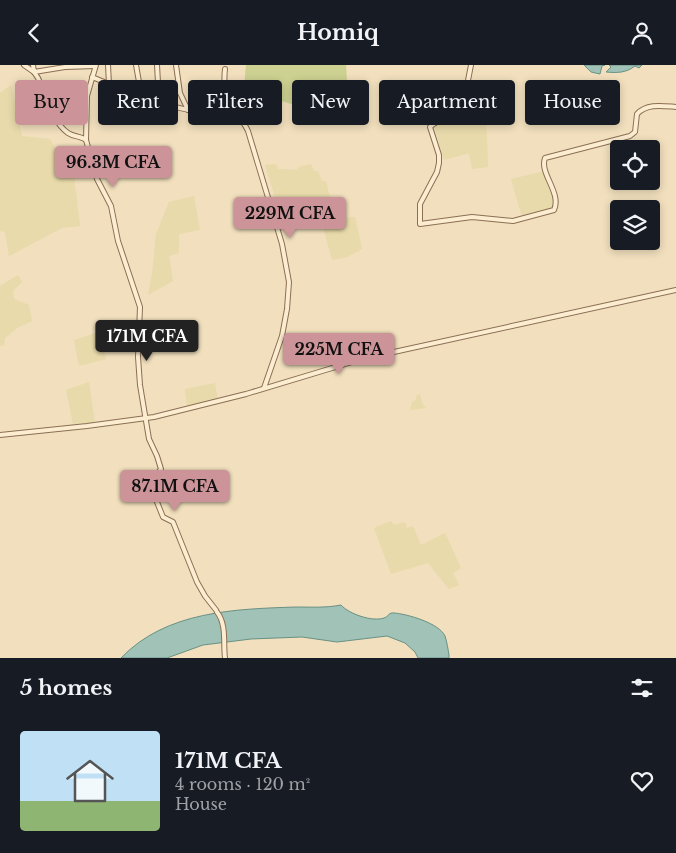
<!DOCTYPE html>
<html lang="en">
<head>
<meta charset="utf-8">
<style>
	:root { --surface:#171b24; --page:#20242c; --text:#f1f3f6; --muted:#9ea1a6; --line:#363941; --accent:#cc9499 }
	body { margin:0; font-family:"Libre Baskerville",serif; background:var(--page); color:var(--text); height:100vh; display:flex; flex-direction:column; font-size:19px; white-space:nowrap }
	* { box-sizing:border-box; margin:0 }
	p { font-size:16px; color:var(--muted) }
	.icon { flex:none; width:28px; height:28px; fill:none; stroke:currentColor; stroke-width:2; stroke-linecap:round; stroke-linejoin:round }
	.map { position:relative; height:593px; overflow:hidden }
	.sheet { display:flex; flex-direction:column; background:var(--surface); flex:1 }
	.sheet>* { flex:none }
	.banner { position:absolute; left:15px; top:15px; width:646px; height:45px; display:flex; gap:10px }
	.buttons { position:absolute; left:610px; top:75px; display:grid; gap:10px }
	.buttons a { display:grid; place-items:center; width:50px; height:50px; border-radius:5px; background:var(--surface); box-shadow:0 2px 8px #0003; font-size:25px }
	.price { position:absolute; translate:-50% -42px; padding:0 11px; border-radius:5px; background:var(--accent); color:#111; font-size:16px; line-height:32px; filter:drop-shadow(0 1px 2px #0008) }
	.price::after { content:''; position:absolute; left:50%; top:30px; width:15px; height:11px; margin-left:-8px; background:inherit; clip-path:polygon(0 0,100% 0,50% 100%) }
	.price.current { background:#222; color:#fff }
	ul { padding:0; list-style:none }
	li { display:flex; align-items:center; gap:15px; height:125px; padding:0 20px }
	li+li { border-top:1px solid var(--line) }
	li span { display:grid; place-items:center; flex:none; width:140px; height:100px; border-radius:5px; color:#555 }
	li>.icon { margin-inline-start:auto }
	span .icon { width:60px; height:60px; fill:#fffc; stroke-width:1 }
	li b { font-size:21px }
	h2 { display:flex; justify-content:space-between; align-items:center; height:60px; padding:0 20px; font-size:21px }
	.pill { padding:0 18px; border-radius:5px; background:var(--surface); box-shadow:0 2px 8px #0003; font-size:18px; line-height:45px }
	.pill.current { background:var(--accent); color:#111 }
	header { display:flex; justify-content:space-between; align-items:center; height:65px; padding:0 20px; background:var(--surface); font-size:22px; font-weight:700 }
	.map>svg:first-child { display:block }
</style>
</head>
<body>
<header><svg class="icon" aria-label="back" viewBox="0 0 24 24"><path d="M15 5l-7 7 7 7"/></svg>Homiq<svg class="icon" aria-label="person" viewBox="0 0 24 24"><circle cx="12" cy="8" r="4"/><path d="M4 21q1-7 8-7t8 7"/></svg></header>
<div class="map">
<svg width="676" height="593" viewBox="0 0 676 593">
	<rect width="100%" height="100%" fill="#f1dfbd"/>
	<g fill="#e8daaa">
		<path d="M11 20 22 71 50 74 56 85 66 91 73 102 80 161 62 163 9 191 5 167 0 166V28Z"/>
		<path d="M468 49 470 54 486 49 488 102 472 104 469 88 444 95 434 61 441 58 458 55 459 51Z"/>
		<path d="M276 99 278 104 297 105 299 102 311 99 314 106H318L322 116H326L331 137 330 143 307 148 281 151 265 100Z"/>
		<path d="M545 106 555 132 554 144 522 152 511 114Z"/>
		<path d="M194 131 200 165 179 169V188L169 191 173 216 148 230 152 209 156 169 169 137Z"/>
		<path d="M355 152 362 184 347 192 332 195 321 155Z"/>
		<path d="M18 210 22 217 13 226 14 234 29 240 32 256 17 263 5 273 4 280 0 281V221Z"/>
		<path d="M99 267 106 294 79 301 74 275Z"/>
		<path d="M89 317 95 358 73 359 66 325Z"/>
		<path d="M215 318 218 336 187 343 185 324Z"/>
		<path d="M420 329 422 338 426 343 410 345 412 337 416 335V331Z"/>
		<path d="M391 456 394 460 405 457 407 463 413 461 421 480 445 468 461 503 453 508 459 520 449 524 428 498 391 509 374 463Z"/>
	</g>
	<path fill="#ccd090" d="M246 0H346L348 31 308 44 258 29 242 42Z"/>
	<g fill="#a1c2b7" stroke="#689184">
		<path d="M584 0H605L602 1 600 9 591 7Z"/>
		<path d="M609 0H642L639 3 635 1C626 8 617 8 606 7L611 2Z"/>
		<path d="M341 540C349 549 372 557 384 553 388 552 389 547 394 548 407 549 439 558 445 571 447 577 448 584 449 590V593H418L415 587 405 578 387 571 337 577 302 572 251 574 203 580 167 593H121C166 546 235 544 296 542 311 542 326 543 341 540Z"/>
	</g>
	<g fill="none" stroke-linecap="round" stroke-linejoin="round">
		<g stroke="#8b6f55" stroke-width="6">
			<g id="minor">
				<path d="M24 0 34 7 38 13C46 30 52 57 68 68 74 72 81 71 86 75"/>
				<path d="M33 0 34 7 65 2 95 1"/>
				<path d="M96 0 87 31 86 75 97 114 111 141 118 176 140 242 138 292 140 320 149 374 157 391 161 404 154 413 155 432 163 452 173 457 197 517 205 531 216 545"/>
				<path d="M108 0 109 19 140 27"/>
				<path d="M136 0 142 34 159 35 161 39C185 43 206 54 227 39"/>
				<path d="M157 0 159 35"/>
				<path d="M176 0 180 28 188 45"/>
				<path d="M471 0 462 46C453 52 437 54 430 62L439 90V98L437 107 420 139V159L472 152 513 156 554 145C562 128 539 108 545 93L630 71 635 67 637 49C647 38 663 41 676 42"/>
				<path d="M225 4C224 12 224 34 229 40 236 49 243 55 248 66L282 179 289 217 287 244 282 271 264 323"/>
				<path d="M92 12 109 19"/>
				<path d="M0 370 87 361 154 352 246 329 362 294 676 225"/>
				<path d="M217 547C227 560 223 578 225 593"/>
			</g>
		</g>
		<use href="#minor" stroke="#fcedd1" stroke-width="4"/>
	</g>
</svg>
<div class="buttons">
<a><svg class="icon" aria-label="locate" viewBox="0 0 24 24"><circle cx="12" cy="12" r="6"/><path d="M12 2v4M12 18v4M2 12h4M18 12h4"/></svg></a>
<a><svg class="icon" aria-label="layers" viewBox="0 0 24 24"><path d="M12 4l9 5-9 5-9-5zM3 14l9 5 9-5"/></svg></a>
</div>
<b class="price" style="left:113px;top:123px">96.3M CFA</b>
<b class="price" style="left:290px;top:174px">229M CFA</b>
<b class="price current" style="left:147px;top:297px">171M CFA</b>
<b class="price" style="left:339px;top:310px">225M CFA</b>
<b class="price" style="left:175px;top:447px">87.1M CFA</b>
<div class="banner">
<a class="pill current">Buy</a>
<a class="pill">Rent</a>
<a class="pill">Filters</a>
<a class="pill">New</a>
<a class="pill">Apartment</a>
<a class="pill">House</a>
</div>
</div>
<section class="sheet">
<h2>5 homes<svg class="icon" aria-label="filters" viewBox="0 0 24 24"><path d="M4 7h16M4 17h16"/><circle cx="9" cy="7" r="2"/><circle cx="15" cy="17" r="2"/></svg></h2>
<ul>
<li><span style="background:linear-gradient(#bfe0f5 70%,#8fb573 0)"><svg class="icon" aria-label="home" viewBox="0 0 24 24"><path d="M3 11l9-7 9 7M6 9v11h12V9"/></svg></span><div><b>171M CFA</b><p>4 rooms · 120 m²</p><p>House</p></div><svg class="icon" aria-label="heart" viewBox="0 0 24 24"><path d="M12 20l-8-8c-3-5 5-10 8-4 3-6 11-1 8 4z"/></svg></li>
</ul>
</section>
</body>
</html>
